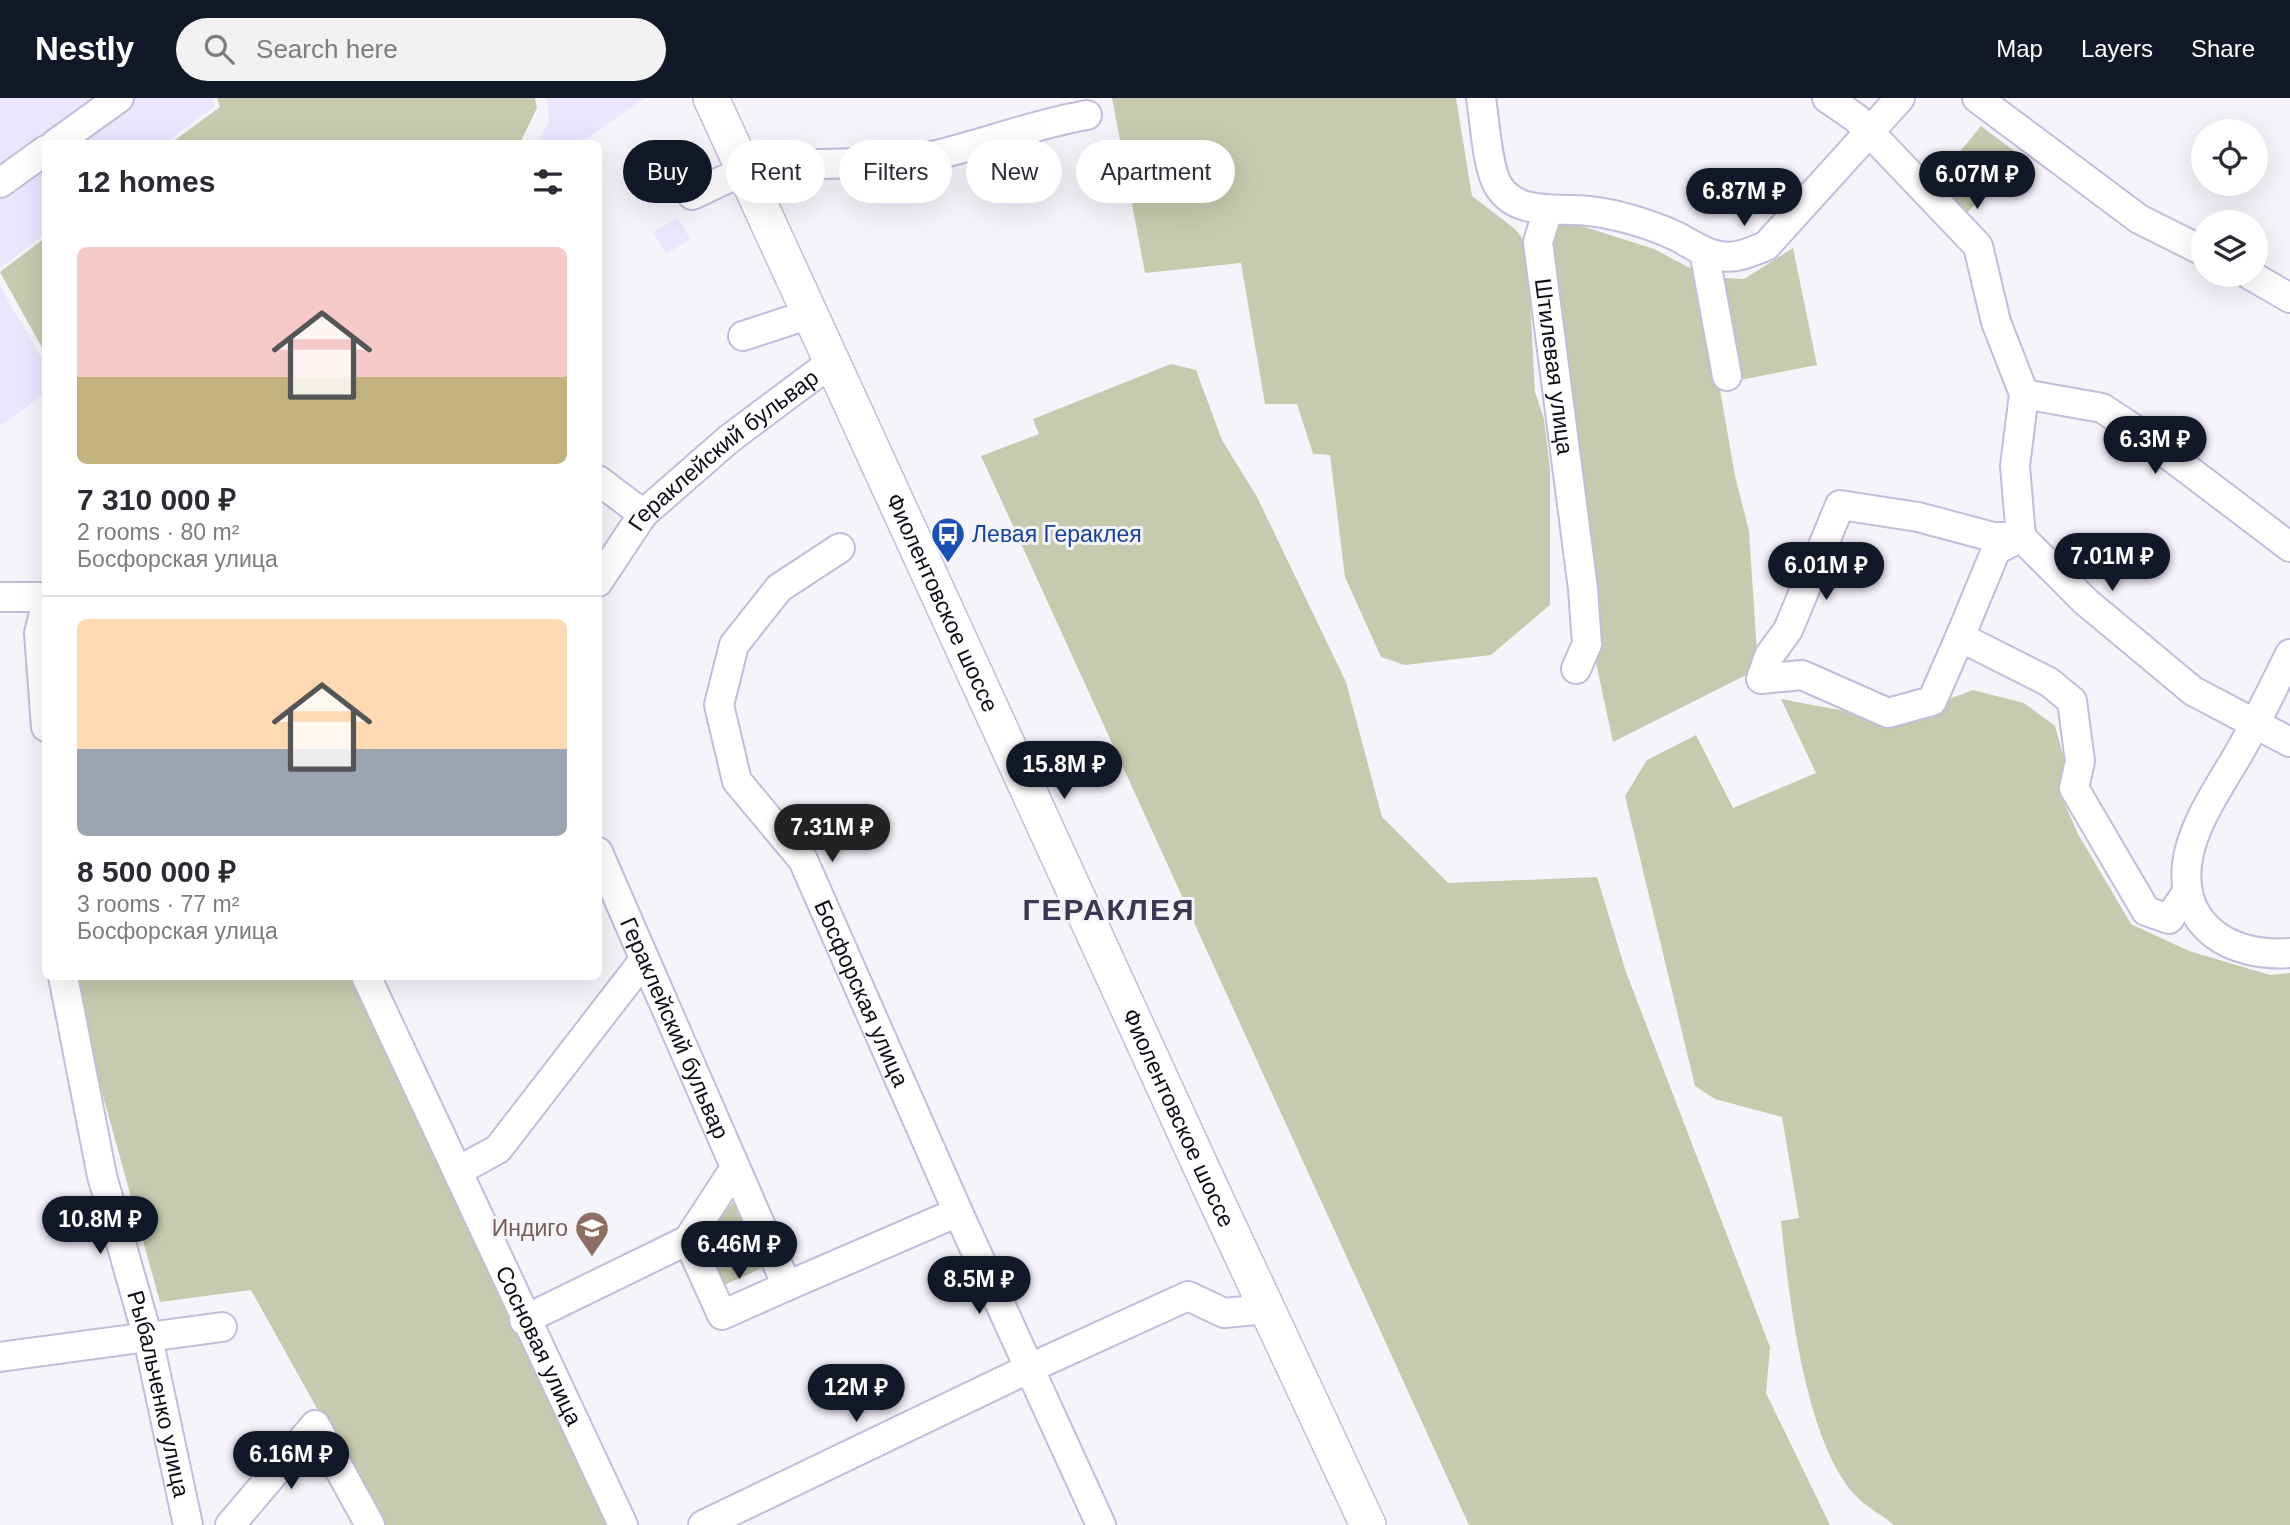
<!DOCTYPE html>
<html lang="en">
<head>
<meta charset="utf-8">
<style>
	:root { --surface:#fff; --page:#f2f2f3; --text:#2b2b33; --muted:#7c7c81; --line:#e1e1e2; --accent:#111827 }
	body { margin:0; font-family:Arial,sans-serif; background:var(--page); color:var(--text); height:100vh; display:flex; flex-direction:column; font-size:26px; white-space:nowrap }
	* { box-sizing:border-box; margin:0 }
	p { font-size:23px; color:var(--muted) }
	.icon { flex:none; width:38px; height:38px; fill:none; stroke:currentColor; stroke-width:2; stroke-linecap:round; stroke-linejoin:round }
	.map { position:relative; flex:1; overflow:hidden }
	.panel { position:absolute; left:42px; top:42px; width:560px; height:840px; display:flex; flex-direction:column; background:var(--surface); border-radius:10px; box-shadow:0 7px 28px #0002 }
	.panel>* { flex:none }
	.hud { position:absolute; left:623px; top:42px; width:665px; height:63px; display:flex; gap:14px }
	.fabs { position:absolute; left:2191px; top:21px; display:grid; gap:14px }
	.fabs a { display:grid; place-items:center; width:77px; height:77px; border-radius:50%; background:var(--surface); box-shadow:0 7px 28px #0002; font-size:35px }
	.price { position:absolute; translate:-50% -60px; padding:0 16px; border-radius:24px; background:var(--accent); color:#fff; font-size:23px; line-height:46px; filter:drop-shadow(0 2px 4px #0008) }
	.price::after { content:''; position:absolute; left:50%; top:42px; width:21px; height:16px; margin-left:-10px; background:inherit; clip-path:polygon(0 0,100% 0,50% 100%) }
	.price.current { background:#222; color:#fff }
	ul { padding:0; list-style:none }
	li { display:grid; align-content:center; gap:14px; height:371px; padding:0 35px }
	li+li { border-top:2px solid var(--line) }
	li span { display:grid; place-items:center; height:217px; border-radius:10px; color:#555 }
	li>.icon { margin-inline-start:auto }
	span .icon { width:126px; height:126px; fill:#fffc; stroke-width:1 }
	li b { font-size:30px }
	h2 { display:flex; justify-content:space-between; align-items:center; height:84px; padding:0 35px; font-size:30px }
	.chip { padding:0 24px; border-radius:32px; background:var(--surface); box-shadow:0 7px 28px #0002; font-size:24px; line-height:63px }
	.chip.current { background:var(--accent); color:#fff }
	header { display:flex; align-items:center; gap:42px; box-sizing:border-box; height:98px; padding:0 35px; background:var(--accent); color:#fff }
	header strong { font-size:33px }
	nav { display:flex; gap:38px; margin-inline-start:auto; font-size:24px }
	.search { width:490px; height:63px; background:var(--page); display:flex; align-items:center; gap:18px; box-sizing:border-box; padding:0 24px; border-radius:38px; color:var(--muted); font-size:26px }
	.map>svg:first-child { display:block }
</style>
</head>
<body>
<header>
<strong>Nestly</strong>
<div class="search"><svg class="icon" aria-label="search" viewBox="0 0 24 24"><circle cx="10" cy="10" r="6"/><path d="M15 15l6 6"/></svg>Search here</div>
<nav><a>Map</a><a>Layers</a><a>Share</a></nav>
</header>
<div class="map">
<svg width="2290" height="1427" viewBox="0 0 2290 1427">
	<rect width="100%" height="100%" fill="#f6f4fb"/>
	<g fill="#ebe5fd">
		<path d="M0 0H212L215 8 165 45 46 46 45 136 0 170Z"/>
		<path d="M547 0H644L581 45H537L549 24Z"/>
		<path d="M678 120 690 141 666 156 653 134Z"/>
		<path d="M0 188 46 268 45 295 0 328Z"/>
	</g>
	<g fill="#c6caae">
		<path d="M217 0H535L537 10 520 45H171L220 9Z"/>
		<path d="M1112 0H1456L1472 98 1515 131 1527 146 1535 294 1544 321 1550 371V507L1491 557 1405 567 1381 559 1345 479 1330 357 1313 356 1297 306H1265L1241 165 1145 175Z"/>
		<path d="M1981 28 2021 58 1960 122 1930 90Z"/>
		<path d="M1560 121 1654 151 1707 179 1744 181 1793 150 1817 267 1719 286 1735 378 1749 433 1758 571 1613 644 1592 546 1536 149Z"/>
		<path d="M45 140V255L0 174Z"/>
		<path d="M1171 266 1196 272 1222 342 1257 399 1346 584 1382 719 1448 785 1597 779 1626 874 1770 1249 1766 1295 1830 1427H1469L981 358 1039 336 1033 321Z"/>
		<path d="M1973 592 2024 605 2055 628 2065 664 2059 693 2078 736 2131 826 2189 853 2270 877 2290 875V1427H1894C1882 1417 1866 1409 1856 1398 1804 1343 1789 1197 1781 1123L1799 1120 1782 1019 1715 1001 1695 988 1625 698 1647 662 1696 637 1733 710 1816 675 1781 601 1892 622Z"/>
		<path d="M79 879H351L387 960 617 1427H382L251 1192 160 1204 82 922Z"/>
		<path d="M733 1104 762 1170 722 1188C703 1142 699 1142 733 1104Z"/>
	</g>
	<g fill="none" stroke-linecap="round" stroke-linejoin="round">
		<g stroke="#c5bcdc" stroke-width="32">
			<g id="minor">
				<path d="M1481 0C1485 23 1487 71 1499 89 1519 119 1559 109 1589 113 1617 116 1650 126 1676 138 1690 145 1704 156 1720 158 1736 161 1751 154 1766 148L1900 0"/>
				<path d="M1827 0 1856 20 1978 148 1996 224 2024 296 2015 368 2021 439"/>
				<path d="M1977 0 2139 121 2203 153"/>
				<path d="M55 46 119 0"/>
				<path d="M0 85 46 52"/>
				<path d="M692 97C709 90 728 78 746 74 807 60 871 71 932 58 984 46 1034 26 1087 17"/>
				<path id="s1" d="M1548 112 1538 144 1583 491 1587 546 1576 571"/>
				<path d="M1704 153 1727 278"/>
				<path d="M2250 177 2290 200"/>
				<path d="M743 238 810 216"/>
				<path d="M2024 296 2102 310 2137 333 2290 449"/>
				<path d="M598 382 643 416"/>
				<path id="s2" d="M840 450 779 490 734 547 719 607 737 683 803 762 958 1114"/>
				<path id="s3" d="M598 484 643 416 729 341 832 264"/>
				<path d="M0 499H46"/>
				<path d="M46 508 39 535 46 629"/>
				<path d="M1960 539 1996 452 2021 439"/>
				<path d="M2290 556C2275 586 2260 617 2244 646 2224 683 2192 724 2187 766 2180 831 2233 859 2290 855"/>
				<path id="s4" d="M598 754 787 1188 722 1217 688 1142 735 1070"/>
				<path d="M2187 794 2169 821 2146 813 2074 690 2080 663 2072 603 2049 584 1960 539 1932 603 1888 615 1802 577 1761 581 1769 558 1788 532 1840 407 1918 419 1993 439H2021L2085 503 2193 593 2290 644"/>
				<path id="s5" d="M63 878 102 1078 148 1240 188 1427"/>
				<path id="s6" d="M366 878 623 1427"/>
				<path d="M458 1073 498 1051 644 862"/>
				<path d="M787 1188 958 1114 1101 1427"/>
				<path d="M524 1222 688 1142"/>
				<path d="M0 1259 222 1229"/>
				<path d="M230 1427 315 1327 370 1427"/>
				<path d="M703 1427 1030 1270 1188 1198 1224 1215 1268 1211"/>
			</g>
		</g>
		<g stroke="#c5bcdc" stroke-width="38">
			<g id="major">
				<path id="s7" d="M711 0 1212 1093 1368 1427"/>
			</g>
		</g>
		<use href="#minor" stroke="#fff" stroke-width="28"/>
		<use href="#major" stroke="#fff" stroke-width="35"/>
	</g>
	<defs>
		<g id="bus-pin" transform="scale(1.75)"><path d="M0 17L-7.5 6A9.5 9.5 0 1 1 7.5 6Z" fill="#1a4fb4" stroke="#f6f4fb"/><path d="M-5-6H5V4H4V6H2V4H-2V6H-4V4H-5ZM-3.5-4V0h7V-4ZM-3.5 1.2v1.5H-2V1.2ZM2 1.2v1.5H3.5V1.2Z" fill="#fff"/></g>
		<g id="school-pin" transform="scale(1.75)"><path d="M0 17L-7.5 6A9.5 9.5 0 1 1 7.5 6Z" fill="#8d6e63" stroke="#f6f4fb"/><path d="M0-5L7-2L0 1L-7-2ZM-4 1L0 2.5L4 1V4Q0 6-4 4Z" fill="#fff"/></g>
	</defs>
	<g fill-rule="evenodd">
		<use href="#bus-pin" x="948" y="436"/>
		<use href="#school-pin" x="592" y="1130"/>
	</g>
	<g text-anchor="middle" stroke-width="6" stroke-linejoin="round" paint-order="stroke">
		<g font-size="23" fill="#100c17" stroke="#f6f4fb">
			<text dy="8" stroke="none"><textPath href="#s1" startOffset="159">Штилевая улица</textPath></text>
			<text dy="8" stroke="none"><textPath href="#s3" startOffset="184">Гераклейский бульвар</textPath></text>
			<text dy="8" stroke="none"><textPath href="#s7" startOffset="555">Фиолентовское шоссе</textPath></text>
			<text dy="8" stroke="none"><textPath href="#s2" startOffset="534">Босфорская улица</textPath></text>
			<text dy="8" stroke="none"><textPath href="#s4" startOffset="192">Гераклейский бульвар</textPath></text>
			<text dy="8" stroke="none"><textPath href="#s7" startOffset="1122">Фиолентовское шоссе</textPath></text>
			<text dy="8" stroke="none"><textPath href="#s6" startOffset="408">Сосновая улица</textPath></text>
			<text dy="8" stroke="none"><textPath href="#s5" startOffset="429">Рыбальченко улица</textPath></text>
		</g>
		<g font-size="23" fill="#164399" stroke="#f6f4fb" text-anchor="start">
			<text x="972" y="444">Левая Гераклея</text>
		</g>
		<g font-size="23" fill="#785e54" stroke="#f6f4fb" text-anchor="end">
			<text x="568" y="1138">Индиго</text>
		</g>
		<g font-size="30" font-weight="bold" letter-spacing="2" fill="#3f3651" stroke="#f6f4fb">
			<text x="1109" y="822">ГЕРАКЛЕЯ</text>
		</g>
	</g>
</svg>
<div class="fabs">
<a><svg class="icon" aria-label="locate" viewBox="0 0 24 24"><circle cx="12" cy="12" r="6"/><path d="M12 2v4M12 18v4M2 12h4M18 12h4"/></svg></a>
<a><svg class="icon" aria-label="layers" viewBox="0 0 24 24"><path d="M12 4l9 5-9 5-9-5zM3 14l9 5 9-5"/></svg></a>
</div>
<b class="price" style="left:1977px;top:113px">6.07M ₽</b>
<b class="price" style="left:1744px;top:130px">6.87M ₽</b>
<b class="price" style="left:2155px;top:378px">6.3M ₽</b>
<b class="price" style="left:2112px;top:495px">7.01M ₽</b>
<b class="price" style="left:1826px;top:504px">6.01M ₽</b>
<b class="price" style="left:1064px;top:703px">15.8M ₽</b>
<b class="price current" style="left:832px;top:766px">7.31M ₽</b>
<b class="price" style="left:100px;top:1158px">10.8M ₽</b>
<b class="price" style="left:739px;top:1183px">6.46M ₽</b>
<b class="price" style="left:979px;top:1218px">8.5M ₽</b>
<b class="price" style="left:856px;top:1326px">12M ₽</b>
<b class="price" style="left:291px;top:1393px">6.16M ₽</b>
<div class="hud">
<a class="chip current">Buy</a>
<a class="chip">Rent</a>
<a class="chip">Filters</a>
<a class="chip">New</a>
<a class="chip">Apartment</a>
</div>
<section class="panel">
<h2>12 homes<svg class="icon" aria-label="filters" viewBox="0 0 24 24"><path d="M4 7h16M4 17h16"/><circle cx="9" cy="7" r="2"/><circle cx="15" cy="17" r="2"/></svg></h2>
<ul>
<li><span style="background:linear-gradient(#f6c9c9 60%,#c2b280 0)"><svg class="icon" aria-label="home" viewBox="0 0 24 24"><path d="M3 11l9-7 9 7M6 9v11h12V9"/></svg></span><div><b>7 310 000 ₽</b><p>2 rooms · 80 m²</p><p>Босфорская улица</p></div></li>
<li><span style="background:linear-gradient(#ffd9b3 60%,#9aa5b1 0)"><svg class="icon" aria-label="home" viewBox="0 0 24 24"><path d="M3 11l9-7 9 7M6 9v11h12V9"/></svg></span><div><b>8 500 000 ₽</b><p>3 rooms · 77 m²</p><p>Босфорская улица</p></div></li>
</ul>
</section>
</div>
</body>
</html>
